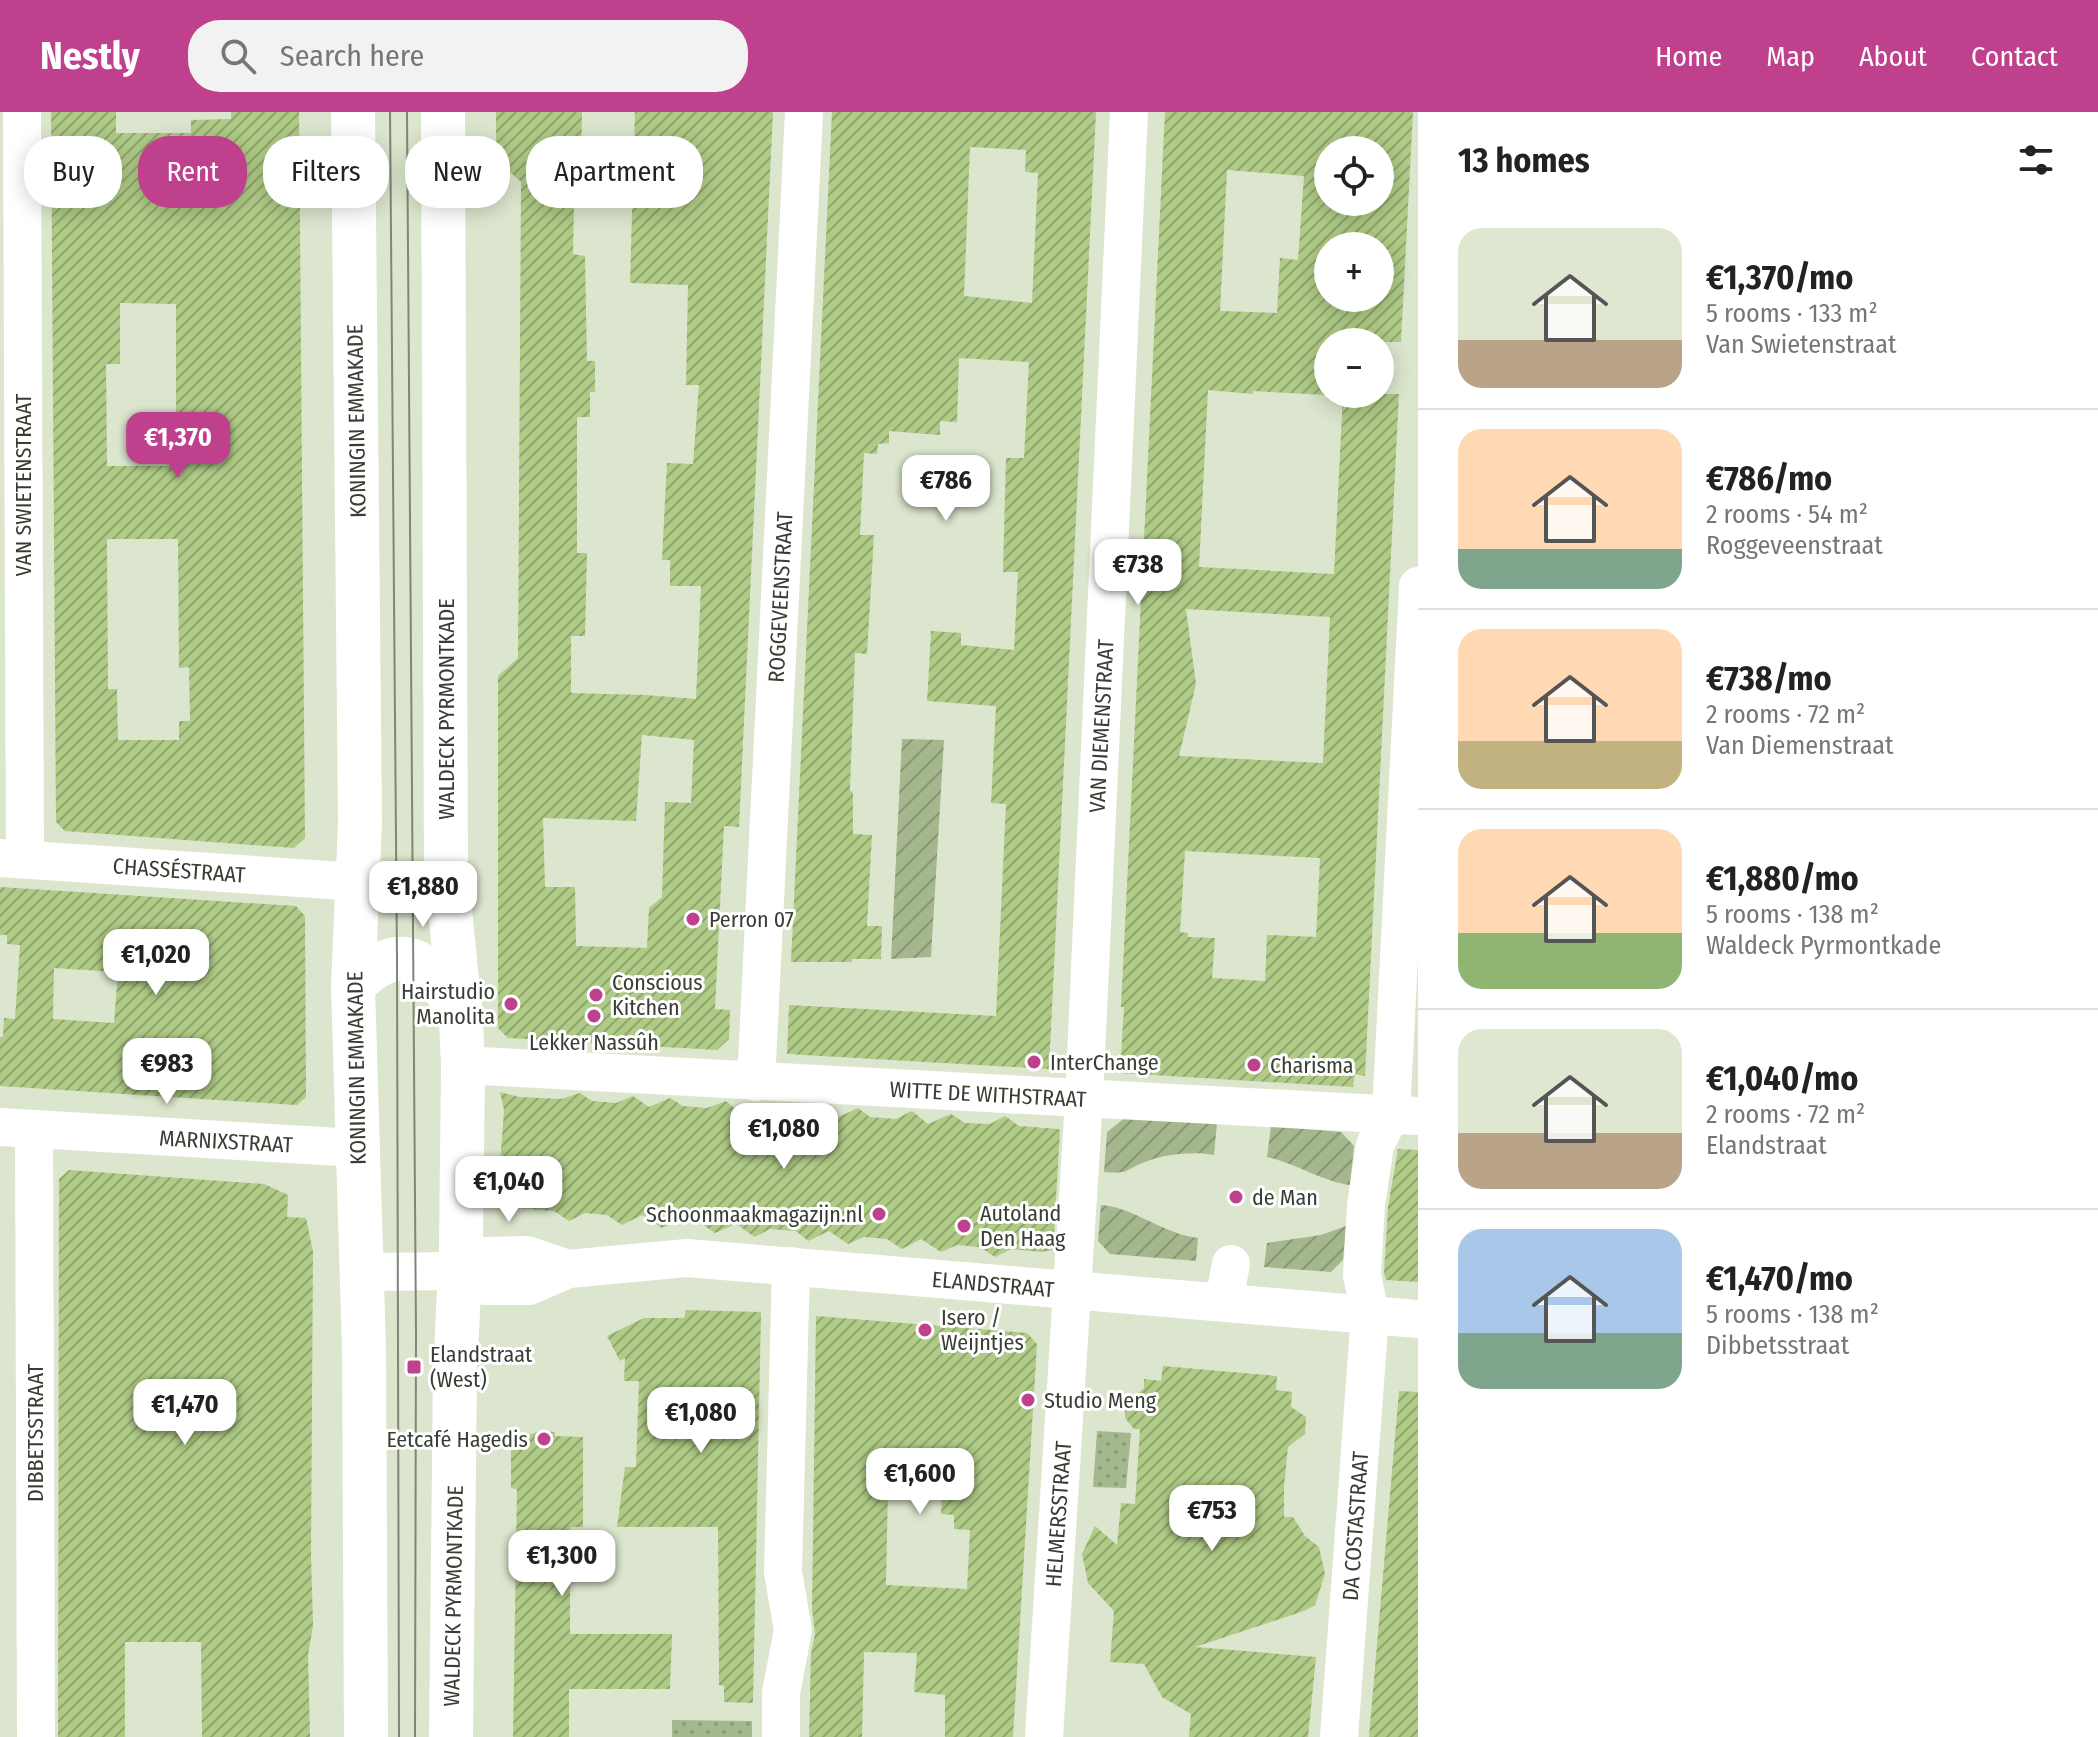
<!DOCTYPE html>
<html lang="en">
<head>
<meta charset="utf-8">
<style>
	:root { --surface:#fff; --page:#f2f2f2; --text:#222; --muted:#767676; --line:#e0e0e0; --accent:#bf418d }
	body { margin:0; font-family:"Fira Sans Condensed",sans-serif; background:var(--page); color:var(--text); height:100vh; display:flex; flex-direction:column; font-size:30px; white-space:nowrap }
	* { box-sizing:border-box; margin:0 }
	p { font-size:26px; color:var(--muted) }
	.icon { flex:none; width:44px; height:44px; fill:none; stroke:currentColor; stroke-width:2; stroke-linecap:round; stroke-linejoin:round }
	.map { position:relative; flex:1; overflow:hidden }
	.details { display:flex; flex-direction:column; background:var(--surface); width:680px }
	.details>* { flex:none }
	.hud { position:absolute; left:24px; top:24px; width:760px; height:72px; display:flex; gap:16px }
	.fabs { position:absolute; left:1314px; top:24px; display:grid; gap:16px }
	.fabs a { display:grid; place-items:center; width:80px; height:80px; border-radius:50%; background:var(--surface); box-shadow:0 4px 20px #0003; font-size:40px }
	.price { position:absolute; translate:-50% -68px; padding:0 18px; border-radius:16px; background:#fff; color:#222; font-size:26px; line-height:52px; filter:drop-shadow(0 2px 4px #0008) }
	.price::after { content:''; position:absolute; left:50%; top:48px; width:24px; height:18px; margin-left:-12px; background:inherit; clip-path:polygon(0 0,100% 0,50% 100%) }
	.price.selected { background:var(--accent); color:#fff }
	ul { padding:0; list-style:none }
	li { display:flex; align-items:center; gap:24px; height:200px; padding:0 40px }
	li+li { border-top:2px solid var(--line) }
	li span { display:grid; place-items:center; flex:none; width:224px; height:160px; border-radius:24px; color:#555 }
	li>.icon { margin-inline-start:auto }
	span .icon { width:96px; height:96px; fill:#fffc; stroke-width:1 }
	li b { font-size:34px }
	h2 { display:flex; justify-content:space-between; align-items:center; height:96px; padding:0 40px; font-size:34px }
	.tag { padding:0 28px; border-radius:32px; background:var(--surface); box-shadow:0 4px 20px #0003; font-size:28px; line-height:72px }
	.tag.selected { background:var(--accent); color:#fff }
	header { display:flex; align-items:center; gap:48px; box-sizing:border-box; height:112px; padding:0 40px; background:var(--accent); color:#fff }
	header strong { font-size:38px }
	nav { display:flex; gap:44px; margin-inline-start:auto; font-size:28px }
	.search { width:560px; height:72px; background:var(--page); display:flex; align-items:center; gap:20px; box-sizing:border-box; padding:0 28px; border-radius:32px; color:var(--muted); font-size:30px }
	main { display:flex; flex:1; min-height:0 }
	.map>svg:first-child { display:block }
</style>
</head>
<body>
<header>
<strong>Nestly</strong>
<div class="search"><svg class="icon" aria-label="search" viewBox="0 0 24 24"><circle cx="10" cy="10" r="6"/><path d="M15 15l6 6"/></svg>Search here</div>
<nav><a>Home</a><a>Map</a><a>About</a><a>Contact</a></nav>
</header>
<main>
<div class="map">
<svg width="1418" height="1625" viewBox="0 0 1418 1625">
	<defs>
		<pattern id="grass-dots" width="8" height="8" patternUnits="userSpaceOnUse" patternTransform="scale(2)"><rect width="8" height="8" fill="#a5b78c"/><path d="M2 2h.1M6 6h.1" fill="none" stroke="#879673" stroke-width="1.8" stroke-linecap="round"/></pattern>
		<pattern id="garden-furrows" width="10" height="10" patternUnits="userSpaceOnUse" patternTransform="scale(2)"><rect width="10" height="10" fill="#a5b78c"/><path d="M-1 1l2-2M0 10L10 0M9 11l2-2" fill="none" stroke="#879673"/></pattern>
		<pattern id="building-hatch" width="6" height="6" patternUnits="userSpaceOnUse" patternTransform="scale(2)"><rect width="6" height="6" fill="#afcb85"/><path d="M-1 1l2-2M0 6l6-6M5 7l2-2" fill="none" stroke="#8fa66e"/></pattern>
	</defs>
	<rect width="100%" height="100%" fill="#dce6ce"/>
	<g fill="url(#grass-dots)">
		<path d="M1097 1319 1131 1321 1126 1376 1093 1375Z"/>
		<path d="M672 1608 752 1609V1625H672Z"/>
	</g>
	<g fill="url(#garden-furrows)">
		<path d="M902 627 944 628 931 845 891 847Z"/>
		<path d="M1127 1004 1217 1011 1214 1043C1194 1039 1164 1042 1145 1050 1123 1058 1132 1062 1104 1060L1107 1020Z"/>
		<path d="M1271 1014 1341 1020 1354 1034 1350 1073C1321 1069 1296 1051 1267 1045Z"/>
		<path d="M1101 1093C1136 1096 1163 1122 1198 1126L1196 1149 1110 1142 1098 1129Z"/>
		<path d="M1346 1114 1343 1148 1331 1160 1264 1155 1267 1131 1321 1123Z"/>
	</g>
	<g fill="url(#building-hatch)" fill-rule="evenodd">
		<path d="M51 0H116V21H191V8L231 7V0H299L305 726 294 736 65 719 56 710ZM120 191 176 192V354H107L106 252H120ZM107 427H178L179 556 189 555 190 609H179V628H118L117 577H108Z"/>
		<path d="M496 0H582L580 90H574L573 142 585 144 587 249H595V280H590V305H577V441H587L585 524H571V581L645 583 696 587 701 474H670V448H662L667 351 693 352 699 273H686L688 173 630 171 635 0H773L739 715 724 714 718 834 715 897 730 898 729 927 717 938 508 926 498 916V564L518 546 521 70 496 47ZM642 623 694 628 691 691 665 690 662 785 649 796 647 836 576 834 575 775H545L543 706 636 709Z"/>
		<path d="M832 0H1096L1049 957 787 942 789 893 996 904 1006 692 991 691 996 594 927 589 929 556 931 519 961 521V533L1014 538 1018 460H1003L1006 346H1024L1029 250 959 246 957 310 940 309V323L889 319V331L878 332 877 342 864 341 860 423H874L867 542 855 541 850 678 853 681V722L872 723 867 814H882L881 847H852V850H791ZM970 35 1026 38 1025 60 1038 61 1032 191 964 184Z"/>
		<path d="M1165 0H1413L1401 230H1328V283L1253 279V282L1208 278 1199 455 1334 462 1343 282H1399L1365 964 1355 962 1353 975 1120 961 1124 895H1121ZM1328 38H1381L1380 90H1328ZM1227 58 1304 64 1298 148 1280 146 1277 201 1220 199ZM1328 134H1380V186H1328ZM1186 497 1330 505 1323 651 1179 644 1196 572ZM1185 739 1320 746 1316 825 1267 823 1265 869 1212 866 1215 826 1188 825V821L1180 820Z"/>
		<path d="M0 775 296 794 305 804 306 985 297 993 0 974V925H3L4 906 15 907 20 833 7 832V823H0ZM54 856 118 860 114 911 53 907Z"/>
		<path d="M500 980 519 985 561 987 580 981 592 989 616 991 633 984 649 995 670 986 683 994 707 996 726 989 740 1001 764 991 779 1000 803 1001 818 994 836 1006 858 996 870 1005 896 1007 912 999 928 1012 951 1002 965 1011 990 1012 1005 1004 1019 1014 1058 1017 1060 1018 1053 1138 1041 1140 1011 1137 995 1145 980 1135 957 1133 941 1140 921 1127 902 1137 887 1127 864 1125 848 1132 829 1119 808 1129 796 1119 770 1117 755 1125 736 1112 715 1121 700 1111 679 1109 662 1116 642 1103 622 1113 607 1103 585 1101 569 1109 554 1099 494 1094 498 1080 504 998Z"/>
		<path d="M1398 1037 1418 1038V1170L1386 1168 1384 1161 1388 1095Z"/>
		<path d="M69 1058 264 1072 288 1083 287 1105 306 1106 313 1140 311 1443 313 1514 308 1543 310 1625H202L201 1530H125V1625H58L59 1067Z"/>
		<path d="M686 1198 761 1200 753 1591 724 1590V1574L719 1573 718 1415H617L625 1355H636L639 1269H624L625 1246 620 1249 607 1224 644 1206H684Z"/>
		<path d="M816 1204 1027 1221 1037 1232 1013 1625H945V1583L914 1580 917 1541 864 1540 862 1625H809L811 1542 815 1522 812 1497ZM888 1378 942 1383 941 1402 954 1403V1417L970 1418 967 1477 886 1473Z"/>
		<path d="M1163 1254 1277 1264 1276 1278 1292 1280 1291 1295 1306 1305 1305 1322 1288 1335 1284 1375V1405H1293L1305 1424 1319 1435 1325 1462 1315 1493 1304 1499 1195 1535 1316 1545 1308 1625H1189L1191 1602 1162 1585 1144 1552 1110 1550 1114 1499 1088 1471 1082 1442 1095 1414 1117 1433 1121 1391 1135 1392 1140 1317H1134L1125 1306V1293L1144 1276V1267L1161 1269Z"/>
		<path d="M1399 1279 1418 1280V1625H1369Z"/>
		<path d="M540 1319 555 1320V1324L583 1325V1415H570V1522H672L670 1577H569V1625H513L517 1377 511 1376V1325L525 1324Z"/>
	</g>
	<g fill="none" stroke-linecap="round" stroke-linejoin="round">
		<g stroke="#fff" stroke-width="38">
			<path d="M22 0 25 747"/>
			<path d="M0 746 358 770"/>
			<path d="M463 953 1418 1004"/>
			<path d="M756 970 804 0"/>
			<path d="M0 1015 357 1036"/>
			<path d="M34 1017 36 1625"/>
			<path d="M459 1159 484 1144 527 1143 568 1157"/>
			<path d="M362 1160 459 1159 484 1174H529L568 1157 687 1146 1418 1207"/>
			<path d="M1224 1189 1231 1152"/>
			<path d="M781 1625V1581L793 1518 783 1460 791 1154"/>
			<path d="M1044 1625 1084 988 1129 0"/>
			<path d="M1339 1625 1370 1202 1362 1163 1366 1093 1375 1033 1391 1002 1418 474"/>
		</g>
		<g stroke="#fff" stroke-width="44">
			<path d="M353 0 360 710 353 874 364 1239 366 1625"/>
			<path d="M443 0 446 758 461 908 463 953 461 1137 455 1261 451 1625"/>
			<path d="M353 874C400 824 434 849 459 902"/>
		</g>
		<g stroke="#7f8676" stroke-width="2">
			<path d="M390 0 397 847 399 1625"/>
			<path d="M407 0 416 1222 415 1625"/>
		</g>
	</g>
	<g fill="#bf418d" stroke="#fff" stroke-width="3">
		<circle cx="693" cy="807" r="8"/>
		<circle cx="596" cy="883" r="8"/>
		<circle cx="511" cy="892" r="8"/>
		<circle cx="594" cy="904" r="8"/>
		<circle cx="1034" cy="950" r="8"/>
		<circle cx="1254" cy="953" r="8"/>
		<circle cx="1236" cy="1085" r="8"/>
		<circle cx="879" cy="1102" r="8"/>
		<circle cx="964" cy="1114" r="8"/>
		<circle cx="925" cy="1218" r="8"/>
		<rect x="406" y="1247" width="16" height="16" rx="4"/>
		<circle cx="1028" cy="1288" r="8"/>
		<circle cx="544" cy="1327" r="8"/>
	</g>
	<g text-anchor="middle" stroke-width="6" stroke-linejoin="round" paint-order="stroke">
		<g font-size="22" fill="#393d34" stroke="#fff">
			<text transform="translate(356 309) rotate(-91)" y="8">KONINGIN EMMAKADE</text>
			<text transform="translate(23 373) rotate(-90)" y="8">VAN SWIETENSTRAAT</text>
			<text transform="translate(780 485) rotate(-87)" y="8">ROGGEVEENSTRAAT</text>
			<text transform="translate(446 597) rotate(-90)" y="8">WALDECK PYRMONTKADE</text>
			<text transform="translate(1101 614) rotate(-87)" y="8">VAN DIEMENSTRAAT</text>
			<text transform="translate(179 758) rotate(4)" y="8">CHASSÉSTRAAT</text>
			<text transform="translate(356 956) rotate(-91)" y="8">KONINGIN EMMAKADE</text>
			<text transform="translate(988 982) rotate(3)" y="8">WITTE DE WITHSTRAAT</text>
			<text transform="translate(226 1029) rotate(3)" y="8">MARNIXSTRAAT</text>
			<text transform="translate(993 1172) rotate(5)" y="8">ELANDSTRAAT</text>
			<text transform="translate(35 1321) rotate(-90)" y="8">DIBBETSSTRAAT</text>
			<text transform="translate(1058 1402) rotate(-86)" y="8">HELMERSSTRAAT</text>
			<text transform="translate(1355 1414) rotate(-86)" y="8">DA COSTASTRAAT</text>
			<text transform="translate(453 1484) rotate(-89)" y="8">WALDECK PYRMONTKADE</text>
		</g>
		<g font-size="22" fill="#393d34" stroke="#fff" text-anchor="start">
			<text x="709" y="815">Perron 07</text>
			<text x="612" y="878">Conscious<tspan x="612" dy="25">Kitchen</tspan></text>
			<text x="495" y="887" text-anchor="end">Hairstudio<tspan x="495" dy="25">Manolita</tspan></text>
			<text x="594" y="938" text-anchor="middle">Lekker Nassûh</text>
			<text x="1050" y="958">InterChange</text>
			<text x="1270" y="961">Charisma</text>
			<text x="1252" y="1093">de Man</text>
			<text x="980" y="1109">Autoland<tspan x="980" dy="25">Den Haag</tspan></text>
			<text x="863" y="1110" text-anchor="end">Schoonmaakmagazijn.nl</text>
			<text x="941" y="1213">Isero /<tspan x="941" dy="25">Weijntjes</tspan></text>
			<text x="430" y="1250">Elandstraat<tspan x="430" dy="25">(West)</tspan></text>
			<text x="1044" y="1296">Studio Meng</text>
			<text x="528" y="1335" text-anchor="end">Eetcafé Hagedis</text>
		</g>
	</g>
</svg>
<div class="fabs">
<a><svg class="icon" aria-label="locate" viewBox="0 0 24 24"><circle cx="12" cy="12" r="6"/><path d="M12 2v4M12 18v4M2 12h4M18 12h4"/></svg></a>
<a>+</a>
<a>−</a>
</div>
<b class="price selected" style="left:178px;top:368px">€1,370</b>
<b class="price" style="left:946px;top:411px">€786</b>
<b class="price" style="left:1138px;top:495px">€738</b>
<b class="price" style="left:423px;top:817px">€1,880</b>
<b class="price" style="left:156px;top:885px">€1,020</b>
<b class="price" style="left:167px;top:994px">€983</b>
<b class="price" style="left:784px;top:1059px">€1,080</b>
<b class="price" style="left:509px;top:1112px">€1,040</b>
<b class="price" style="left:185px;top:1335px">€1,470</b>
<b class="price" style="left:701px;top:1343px">€1,080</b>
<b class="price" style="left:920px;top:1404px">€1,600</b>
<b class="price" style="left:1212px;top:1441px">€753</b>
<b class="price" style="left:562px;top:1486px">€1,300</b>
<div class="hud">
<a class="tag">Buy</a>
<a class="tag selected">Rent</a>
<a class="tag">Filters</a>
<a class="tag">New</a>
<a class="tag">Apartment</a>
</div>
</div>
<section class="details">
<h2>13 homes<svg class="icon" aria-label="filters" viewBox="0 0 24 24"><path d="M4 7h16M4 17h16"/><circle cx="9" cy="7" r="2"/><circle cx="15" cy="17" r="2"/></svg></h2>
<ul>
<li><span style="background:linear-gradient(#dfe7d0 70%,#b9a48a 0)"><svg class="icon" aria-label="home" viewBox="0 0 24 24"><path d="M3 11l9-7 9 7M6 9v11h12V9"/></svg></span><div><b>€1,370/mo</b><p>5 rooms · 133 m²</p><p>Van Swietenstraat</p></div></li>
<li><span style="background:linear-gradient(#ffd9b3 75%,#7fa58c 0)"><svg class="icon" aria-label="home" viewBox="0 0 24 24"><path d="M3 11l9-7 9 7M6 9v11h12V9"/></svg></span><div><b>€786/mo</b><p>2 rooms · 54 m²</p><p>Roggeveenstraat</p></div></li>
<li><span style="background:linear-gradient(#ffd9b3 70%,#c2b280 0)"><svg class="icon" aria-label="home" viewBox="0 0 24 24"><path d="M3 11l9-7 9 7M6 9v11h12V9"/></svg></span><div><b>€738/mo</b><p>2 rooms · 72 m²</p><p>Van Diemenstraat</p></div></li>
<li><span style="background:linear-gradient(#ffd9b3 65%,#8fb573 0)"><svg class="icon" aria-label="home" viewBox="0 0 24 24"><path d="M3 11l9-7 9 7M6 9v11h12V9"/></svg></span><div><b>€1,880/mo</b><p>5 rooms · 138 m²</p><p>Waldeck Pyrmontkade</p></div></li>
<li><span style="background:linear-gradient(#dfe7d0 65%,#b9a48a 0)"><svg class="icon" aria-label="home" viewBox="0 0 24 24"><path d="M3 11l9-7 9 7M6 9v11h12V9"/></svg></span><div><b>€1,040/mo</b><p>2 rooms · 72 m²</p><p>Elandstraat</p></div></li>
<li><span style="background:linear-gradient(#a9c7e8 65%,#7fa58c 0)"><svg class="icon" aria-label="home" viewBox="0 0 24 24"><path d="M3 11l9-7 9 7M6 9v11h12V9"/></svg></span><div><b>€1,470/mo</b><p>5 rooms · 138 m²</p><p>Dibbetsstraat</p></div></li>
</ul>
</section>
</main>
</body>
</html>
